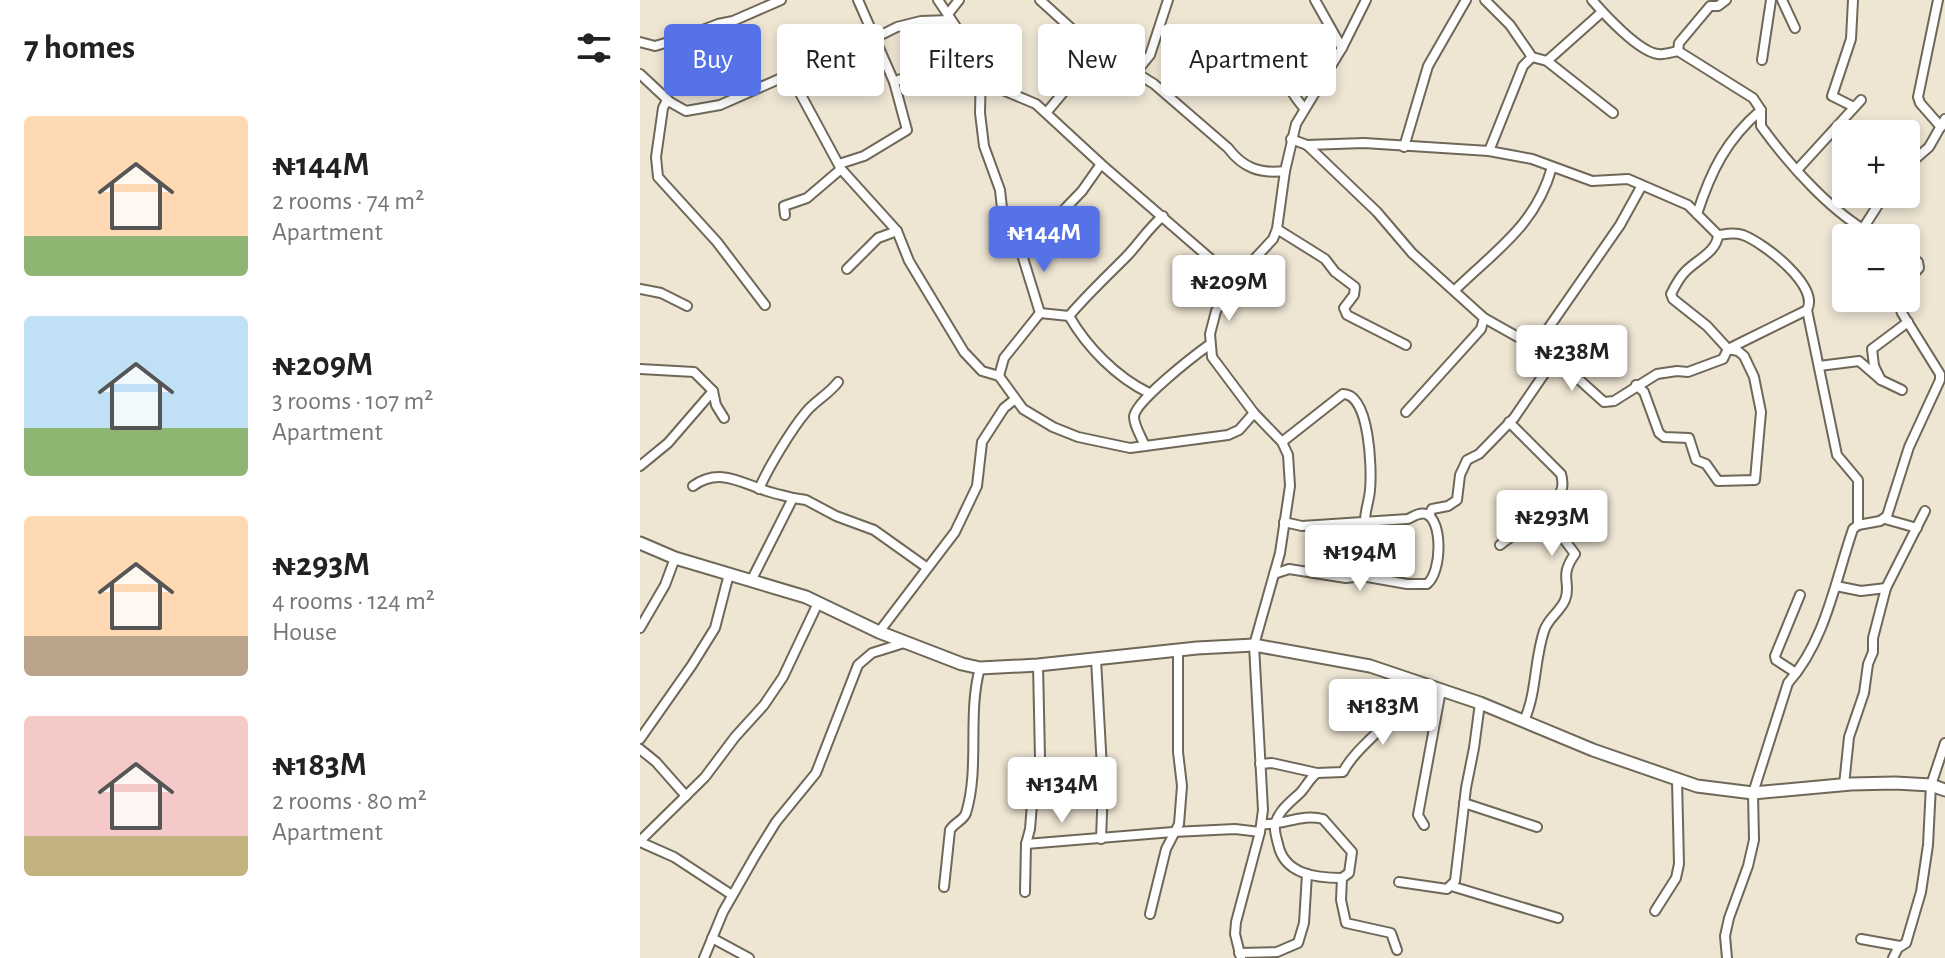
<!DOCTYPE html>
<html lang="en">
<head>
<meta charset="utf-8">
<style>
	:root { --surface:#fff; --page:#f2f2f2; --text:#222; --muted:#767676; --accent:#5572e7 }
	body { margin:0; font-family:"Alegreya Sans",sans-serif; background:var(--page); color:var(--text); height:100vh; display:flex; flex-direction:column; font-size:30px; white-space:nowrap }
	* { box-sizing:border-box; margin:0 }
	p { font-size:26px; color:var(--muted) }
	.icon { flex:none; width:44px; height:44px; fill:none; stroke:currentColor; stroke-width:2; stroke-linecap:round; stroke-linejoin:round }
	.map { position:relative; flex:1; overflow:hidden }
	.sheet { display:flex; flex-direction:column; background:var(--surface); width:640px }
	.sheet>* { flex:none }
	.hud { position:absolute; left:24px; top:24px; width:760px; height:72px; display:flex; gap:16px }
	.fabs { position:absolute; left:1192px; top:120px; display:grid; gap:16px }
	.fabs a { display:grid; place-items:center; width:88px; height:88px; border-radius:8px; background:var(--surface); box-shadow:0 4px 12px #0003; font-size:40px }
	.price { position:absolute; translate:-50% -68px; padding:0 18px; border-radius:8px; background:#fff; color:#222; font-size:26px; line-height:52px; filter:drop-shadow(0 2px 4px #0008) }
	.price::after { content:''; position:absolute; left:50%; top:48px; width:24px; height:18px; margin-left:-12px; background:inherit; clip-path:polygon(0 0,100% 0,50% 100%) }
	.price.selected { background:var(--accent); color:#fff }
	ul { padding:0; list-style:none }
	li { display:flex; align-items:center; gap:24px; height:200px; padding:0 24px }
	li span { display:grid; place-items:center; flex:none; width:224px; height:160px; border-radius:8px; color:#555 }
	li>.icon { margin-inline-start:auto }
	span .icon { width:96px; height:96px; fill:#fffc; stroke-width:1 }
	li b { font-size:34px }
	h2 { display:flex; justify-content:space-between; align-items:center; height:96px; padding:0 24px; font-size:34px }
	.tag { padding:0 28px; border-radius:8px; background:var(--surface); box-shadow:0 4px 12px #0003; font-size:28px; line-height:72px }
	.tag.selected { background:var(--accent); color:#fff }
	main { display:flex; flex:1; min-height:0 }
	.map>svg:first-child { display:block }
</style>
</head>
<body>
<main>
<section class="sheet">
<h2>7 homes<svg class="icon" aria-label="filters" viewBox="0 0 24 24"><path d="M4 7h16M4 17h16"/><circle cx="9" cy="7" r="2"/><circle cx="15" cy="17" r="2"/></svg></h2>
<ul>
<li><span style="background:linear-gradient(#ffd9b3 75%,#8fb573 0)"><svg class="icon" aria-label="home" viewBox="0 0 24 24"><path d="M3 11l9-7 9 7M6 9v11h12V9"/></svg></span><div><b>₦144M</b><p>2 rooms · 74 m²</p><p>Apartment</p></div></li>
<li><span style="background:linear-gradient(#bfe0f5 70%,#8fb573 0)"><svg class="icon" aria-label="home" viewBox="0 0 24 24"><path d="M3 11l9-7 9 7M6 9v11h12V9"/></svg></span><div><b>₦209M</b><p>3 rooms · 107 m²</p><p>Apartment</p></div></li>
<li><span style="background:linear-gradient(#ffd9b3 75%,#b9a48a 0)"><svg class="icon" aria-label="home" viewBox="0 0 24 24"><path d="M3 11l9-7 9 7M6 9v11h12V9"/></svg></span><div><b>₦293M</b><p>4 rooms · 124 m²</p><p>House</p></div></li>
<li><span style="background:linear-gradient(#f6c9c9 75%,#c2b280 0)"><svg class="icon" aria-label="home" viewBox="0 0 24 24"><path d="M3 11l9-7 9 7M6 9v11h12V9"/></svg></span><div><b>₦183M</b><p>2 rooms · 80 m²</p><p>Apartment</p></div></li>
</ul>
</section>
<div class="map">
<svg width="1305" height="958" viewBox="0 0 1305 958">
	<rect width="100%" height="100%" fill="#eee5d3"/>
	<g fill="none" stroke-linecap="round" stroke-linejoin="round">
		<g stroke="#6f6858" stroke-width="12">
			<g id="minor">
				<path d="M298 0 353 82 365 91 396 104 461 164 595 280"/>
				<path d="M400 0 444 40 514 84 588 148C603 168 620 174 645 171"/>
				<path d="M675 0 702 48"/>
				<path d="M845 0 870 25 892 57 907 61 973 113"/>
				<path d="M952 0C965 15 999 52 1018 54 1024 55 1032 52 1038 51"/>
				<path d="M1086 0 1078 6H1070L1039 43 1038 51 1113 98 1121 110V126C1150 166 1194 216 1239 238"/>
				<path d="M1142 0 1155 28"/>
				<path d="M1213 0 1211 39 1192 96 1214 107"/>
				<path d="M1298 0 1278 97 1280 103 1301 127"/>
				<path d="M308 14 319 0"/>
				<path d="M311 20 281 21 257 27 191 60 155 72 154 82 201 169 257 231 269 261 324 352 342 371 359 376 383 409 413 427 438 437 490 448 588 435 599 430 614 413"/>
				<path d="M0 42 15 46 39 39 78 24 93 21 141 0"/>
				<path d="M592 49C600 50 610 49 618 53 638 62 649 92 664 108"/>
				<path d="M1122 60 1131 0"/>
				<path d="M907 61 962 12"/>
				<path d="M341 69 340 113 344 146 360 190 363 217 379 245 400 313"/>
				<path d="M496 72 510 55 528 0"/>
				<path d="M0 74 30 102H26L23 108 16 157 18 177 77 242 125 305"/>
				<path d="M254 82 291 66 332 53"/>
				<path d="M30 102 46 111 80 105 155 72"/>
				<path d="M406 113 427 88 472 57"/>
				<path d="M651 139 667 145 737 212 772 253 844 318 915 358 964 402 974 401 1017 374 1037 371 1048 372 1083 359 1088 349 1067 326 1033 299 1031 294C1035 286 1039 278 1045 272 1056 260 1077 252 1078 235"/>
				<path d="M667 145 724 143 849 151 892 159 952 181 988 179 1048 205 1078 235"/>
				<path d="M764 147 788 66 826 0"/>
				<path d="M849 151 883 66 892 57"/>
				<path d="M199 164 224 156 267 130 254 82 218 0"/>
				<path d="M1266 167 1289 147 1305 119"/>
				<path d="M1157 170 1221 100"/>
				<path d="M1057 214C1071 171 1086 140 1121 110"/>
				<path d="M145 215 144 206 167 198 201 169"/>
				<path d="M637 229 685 259 695 272 715 287 714 295 704 308 707 315 766 345"/>
				<path d="M1222 230 1245 194"/>
				<path d="M379 245 416 218 442 191 461 164"/>
				<path d="M1266 252 1278 262 1279 268 1266 283"/>
				<path d="M207 269 238 238 257 231"/>
				<path d="M0 289 21 293 47 306"/>
				<path d="M815 290C856 250 896 225 912 167"/>
				<path d="M429 316C446 296 465 278 483 260 498 246 507 229 523 216"/>
				<path d="M896 346 980 225 1001 187"/>
				<path d="M1179 366 1219 361 1241 380 1234 366 1232 349 1268 322"/>
				<path d="M0 369 54 372 73 391 76 405 84 418"/>
				<path d="M359 376 364 358 400 313 429 316C447 347 476 377 509 393"/>
				<path d="M1241 380 1262 390"/>
				<path d="M996 385 1004 392 1019 433 1024 437 1049 438 1056 460 1066 464 1078 481 1115 480 1121 412 1114 377 1104 356 1098 351 1088 349 1167 310C1180 286 1124 243 1103 235 1094 232 1087 234 1078 235"/>
				<path d="M766 412 841 329 844 318"/>
				<path d="M642 442 703 394C730 394 732 470 730 490 729 502 725 510 725 521"/>
				<path d="M505 446C502 438 494 426 494 417 494 402 555 355 569 345"/>
				<path d="M0 466 28 443 73 391"/>
				<path d="M53 486C77 469 96 480 121 489 131 493 142 495 153 498"/>
				<path d="M119 489C128 468 151 430 166 412 175 401 189 394 198 382"/>
				<path d="M789 515 792 509 808 506 817 500 820 475 827 460 839 454 874 418 915 358"/>
				<path d="M1245 519 1277 528"/>
				<path d="M1218 525 1240 521 1247 516 1269 447 1300 380V374L1262 313 1257 298"/>
				<path d="M860 545C877 532 909 510 920 493 923 488 923 481 921 474L869 422"/>
				<path d="M634 574 649 569 706 578 722 576 767 584H787C802 572 803 520 786 514 780 512 774 516 768 519L662 526 644 522"/>
				<path d="M111 581 153 498 166 500 196 516 234 530 286 567"/>
				<path d="M1196 586 1221 591 1246 588 1233 638V652L1228 664 1224 693 1209 737 1204 785"/>
				<path d="M1246 588 1285 511"/>
				<path d="M0 628 25 585 35 558"/>
				<path d="M239 632 315 532 337 486 342 442 364 408 374 400"/>
				<path d="M456 659 463 787 461 839"/>
				<path d="M1156 673 1136 660 1135 656 1160 595"/>
				<path d="M884 721C897 692 894 661 904 631 908 618 920 612 925 600 932 583 918 577 935 554L914 526 895 517"/>
				<path d="M0 739 52 665 75 628 89 574"/>
				<path d="M0 749 16 762 46 796"/>
				<path d="M620 764 632 763 677 773C670 778 667 785 661 792 652 801 637 811 635 826 634 830 637 840 638 844 644 874 675 878 702 878"/>
				<path d="M677 773 703 772C720 739 769 717 767 679"/>
				<path d="M824 803 897 827"/>
				<path d="M622 824C642 826 662 813 683 819L712 852 709 873 702 878 701 900 706 923 751 933 757 950"/>
				<path d="M784 825 778 815 801 690"/>
				<path d="M0 841 65 777 95 737 124 705 143 677 178 603"/>
				<path d="M0 842 34 857 92 895"/>
				<path d="M386 844 533 832 595 829 620 832"/>
				<path d="M759 882 807 889 815 881 826 788 834 748 840 703"/>
				<path d="M811 886 918 918"/>
				<path d="M304 887 310 830C314 823 324 820 326 813 340 768 327 714 340 668"/>
				<path d="M385 892 386 844 390 829 394 779 400 758 398 665"/>
				<path d="M1015 911 1036 878 1039 864 1037 780"/>
				<path d="M510 914 526 849 539 824 542 786 538 752V650"/>
				<path d="M72 938 109 958"/>
				<path d="M1221 939 1260 946"/>
				<path d="M599 953 637 952 658 943 664 923 667 874"/>
				<path d="M64 958 83 912 115 856 136 822 176 773 218 665 232 653 264 643"/>
				<path d="M601 958 595 934 596 922 620 832 623 810 614 645 640 553 650 486 648 455 642 442 614 413 572 357 570 334 576 311 595 280 633 239 637 229 645 171 656 124 702 48 726 0"/>
				<path d="M1087 958 1085 936 1089 918 1108 866 1114 840 1113 793 1148 683C1186 640 1195 581 1213 529L1218 525V480L1197 455 1167 310"/>
				<path d="M1253 958 1258 948 1266 943 1281 892 1288 845 1291 785 1305 743"/>
			</g>
		</g>
		<g stroke="#6f6858" stroke-width="15">
			<path id="tertiary" d="M0 543 35 558 166 597 239 632 322 664 340 668 398 665 557 648 614 645 730 666 840 703 953 750 1057 786 1113 793 1211 784 1255 783 1291 785 1305 790"/>
		</g>
		<use href="#minor" stroke="#fff" stroke-width="8"/>
		<use href="#tertiary" stroke="#fff" stroke-width="11"/>
	</g>
</svg>
<div class="fabs">
<a>+</a>
<a>−</a>
</div>
<b class="price selected" style="left:404px;top:274px">₦144M</b>
<b class="price" style="left:589px;top:323px">₦209M</b>
<b class="price" style="left:932px;top:393px">₦238M</b>
<b class="price" style="left:912px;top:558px">₦293M</b>
<b class="price" style="left:720px;top:593px">₦194M</b>
<b class="price" style="left:743px;top:747px">₦183M</b>
<b class="price" style="left:422px;top:825px">₦134M</b>
<div class="hud">
<a class="tag selected">Buy</a>
<a class="tag">Rent</a>
<a class="tag">Filters</a>
<a class="tag">New</a>
<a class="tag">Apartment</a>
</div>
</div>
</main>
</body>
</html>
